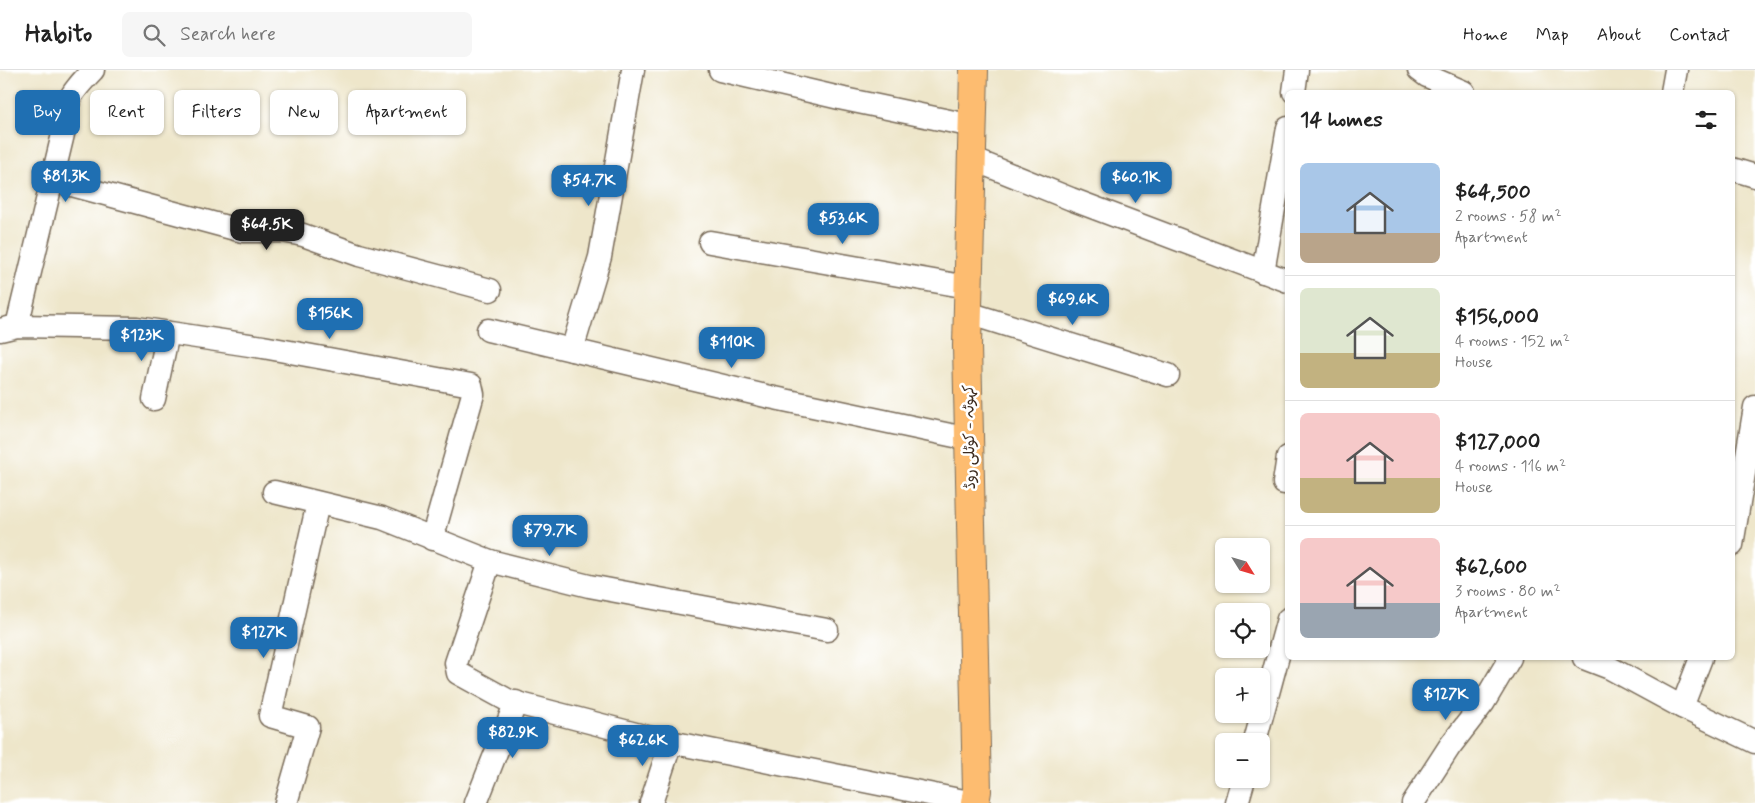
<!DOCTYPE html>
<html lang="en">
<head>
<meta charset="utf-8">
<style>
	:root { --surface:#fff; --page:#f6f6f6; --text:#222; --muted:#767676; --line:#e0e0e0; --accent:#1f6fb2 }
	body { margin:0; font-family:Mynerve,"Playpen Sans Arabic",sans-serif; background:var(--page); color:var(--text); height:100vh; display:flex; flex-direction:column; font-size:19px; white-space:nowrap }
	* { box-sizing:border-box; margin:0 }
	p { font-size:16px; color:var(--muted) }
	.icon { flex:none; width:28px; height:28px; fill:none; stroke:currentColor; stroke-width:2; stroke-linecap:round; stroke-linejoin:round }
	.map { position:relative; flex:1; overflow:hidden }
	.details { position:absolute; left:1285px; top:20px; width:450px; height:570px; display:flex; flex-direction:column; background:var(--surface); border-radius:8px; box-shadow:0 1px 4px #0004 }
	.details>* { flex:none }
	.top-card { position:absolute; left:15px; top:20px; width:475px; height:45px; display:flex; gap:10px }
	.needle { width:32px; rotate:127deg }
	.tools { position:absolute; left:1215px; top:468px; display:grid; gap:10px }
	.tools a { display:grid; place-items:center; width:55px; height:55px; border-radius:8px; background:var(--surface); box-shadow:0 1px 4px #0004; font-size:25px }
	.price { position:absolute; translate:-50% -42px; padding:0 11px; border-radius:10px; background:var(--accent); color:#fff; font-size:16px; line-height:32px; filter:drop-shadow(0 1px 2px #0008) }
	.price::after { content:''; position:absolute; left:50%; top:30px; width:15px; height:11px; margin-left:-8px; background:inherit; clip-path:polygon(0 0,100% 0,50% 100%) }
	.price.current { background:#222; color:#fff }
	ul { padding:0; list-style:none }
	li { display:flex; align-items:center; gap:15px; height:125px; padding:0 15px }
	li+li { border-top:1px solid var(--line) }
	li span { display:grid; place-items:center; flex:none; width:140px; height:100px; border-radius:8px; color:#555 }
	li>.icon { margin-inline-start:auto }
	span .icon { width:60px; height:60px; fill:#fffc; stroke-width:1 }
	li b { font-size:21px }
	h2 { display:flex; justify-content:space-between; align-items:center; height:60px; padding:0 15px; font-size:21px }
	.tag { padding:0 18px; border-radius:8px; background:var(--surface); box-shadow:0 1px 4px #0004; font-size:18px; line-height:45px }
	.tag.current { background:var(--accent); color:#fff }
	header { display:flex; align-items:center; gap:30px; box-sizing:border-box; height:70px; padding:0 25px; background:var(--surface); border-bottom:1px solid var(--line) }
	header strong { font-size:24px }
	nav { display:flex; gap:28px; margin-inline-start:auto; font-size:18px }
	.search { width:350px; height:45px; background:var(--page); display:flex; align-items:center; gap:12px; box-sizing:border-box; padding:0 18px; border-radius:8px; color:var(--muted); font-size:19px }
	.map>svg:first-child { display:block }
</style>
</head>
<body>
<header>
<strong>Habito</strong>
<div class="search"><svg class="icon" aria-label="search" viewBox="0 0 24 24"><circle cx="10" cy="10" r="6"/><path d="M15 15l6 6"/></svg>Search here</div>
<nav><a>Home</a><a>Map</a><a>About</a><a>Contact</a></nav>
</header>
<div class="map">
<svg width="1755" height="733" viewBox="0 0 1755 733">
	<rect width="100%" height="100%" fill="#fff"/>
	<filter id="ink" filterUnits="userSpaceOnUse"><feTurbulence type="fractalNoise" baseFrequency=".02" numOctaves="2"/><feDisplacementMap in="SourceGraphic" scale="10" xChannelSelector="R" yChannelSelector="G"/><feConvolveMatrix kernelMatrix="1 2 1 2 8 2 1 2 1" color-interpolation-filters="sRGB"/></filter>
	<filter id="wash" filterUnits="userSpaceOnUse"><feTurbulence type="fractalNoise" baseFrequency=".0096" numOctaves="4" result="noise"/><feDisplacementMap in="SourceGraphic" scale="20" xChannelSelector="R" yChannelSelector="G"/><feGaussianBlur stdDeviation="1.12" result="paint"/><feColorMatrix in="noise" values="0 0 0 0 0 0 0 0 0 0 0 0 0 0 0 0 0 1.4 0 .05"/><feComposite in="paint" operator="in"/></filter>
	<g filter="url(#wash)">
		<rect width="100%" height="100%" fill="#eee6ca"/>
	</g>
	<g filter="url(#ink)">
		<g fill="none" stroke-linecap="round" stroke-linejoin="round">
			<g stroke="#7a6c5a" stroke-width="25">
				<g id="minor">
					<path d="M720 0 844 29 973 56"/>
					<path d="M1419 0 1427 6 1464 22"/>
					<path d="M1294 22 1297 0"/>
					<path d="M1672 22 1676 0"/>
					<path d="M972 89 1071 129 1288 211"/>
					<path d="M1732 99 1755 106"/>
					<path d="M53 110 242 161H284L303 165 359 185 490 220"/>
					<path d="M710 172 968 217"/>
					<path d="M1263 202 1288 58"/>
					<path d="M968 243 1168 305"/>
					<path d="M17 256 64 60C65 29 72 22 93 0"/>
					<path d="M0 260 17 256 137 258 263 277 471 315 473 324 432 469"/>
					<path d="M488 260 770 327 969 369"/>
					<path d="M572 280 600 187 633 0"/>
					<path d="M154 329 168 263"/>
					<path d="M1284 413 1288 387"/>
					<path d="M274 422 382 448 490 491 589 516 827 560"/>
					<path d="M1732 475 1755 337"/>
					<path d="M490 491 456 593 458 603 509 631 655 669 974 733"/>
					<path d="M1584 588 1610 598 1682 637 1755 672"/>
					<path d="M1682 637 1701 588"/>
					<path d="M1255 671 1288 549"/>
					<path d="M286 733 308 657 270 646 318 433"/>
					<path d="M476 733 516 632"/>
					<path d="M651 733 671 672"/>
					<path d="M1237 733 1244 709"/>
					<path d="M1413 733 1450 676 1484 632 1510 588"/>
				</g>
			</g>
			<g stroke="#7a6c5a" stroke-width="30">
				<path id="primary" d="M974 0 967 276 977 721 975 733"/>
			</g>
			<use href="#minor" stroke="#fff" stroke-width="22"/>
			<use href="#primary" stroke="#fdbc70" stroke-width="28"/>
		</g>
	</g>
	<g text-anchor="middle" stroke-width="5" stroke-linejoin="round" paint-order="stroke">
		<g font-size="15" fill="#3b2a1e" stroke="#fff">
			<text transform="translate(969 367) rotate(-91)" y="5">کہوٹہ - کوٹلی روڈ</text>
		</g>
	</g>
</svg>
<div class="tools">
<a><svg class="needle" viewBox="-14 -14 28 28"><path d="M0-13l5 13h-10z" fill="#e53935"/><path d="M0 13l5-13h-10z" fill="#767676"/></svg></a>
<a><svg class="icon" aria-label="locate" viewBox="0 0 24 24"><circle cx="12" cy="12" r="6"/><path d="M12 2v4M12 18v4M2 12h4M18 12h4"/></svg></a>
<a>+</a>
<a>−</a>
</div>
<b class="price" style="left:66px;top:133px">$81.3K</b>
<b class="price" style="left:1136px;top:134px">$60.1K</b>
<b class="price" style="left:589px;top:137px">$54.7K</b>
<b class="price" style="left:843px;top:175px">$53.6K</b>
<b class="price current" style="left:267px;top:181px">$64.5K</b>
<b class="price" style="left:1073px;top:256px">$69.6K</b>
<b class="price" style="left:330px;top:270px">$156K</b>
<b class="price" style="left:142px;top:292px">$123K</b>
<b class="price" style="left:732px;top:299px">$110K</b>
<b class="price" style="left:550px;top:487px">$79.7K</b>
<b class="price" style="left:264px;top:589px">$127K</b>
<b class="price" style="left:1446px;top:651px">$127K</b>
<b class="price" style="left:513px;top:689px">$82.9K</b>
<b class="price" style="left:643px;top:697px">$62.6K</b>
<div class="top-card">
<a class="tag current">Buy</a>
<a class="tag">Rent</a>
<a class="tag">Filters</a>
<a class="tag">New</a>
<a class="tag">Apartment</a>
</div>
<section class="details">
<h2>14 homes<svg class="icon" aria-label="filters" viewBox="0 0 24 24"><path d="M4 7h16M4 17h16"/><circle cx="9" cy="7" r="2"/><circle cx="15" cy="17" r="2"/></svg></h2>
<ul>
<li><span style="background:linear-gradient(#a9c7e8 70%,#b9a48a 0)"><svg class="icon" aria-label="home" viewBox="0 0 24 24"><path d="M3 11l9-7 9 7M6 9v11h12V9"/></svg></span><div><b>$64,500</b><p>2 rooms · 58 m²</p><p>Apartment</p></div></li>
<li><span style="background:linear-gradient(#dfe7d0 65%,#c2b280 0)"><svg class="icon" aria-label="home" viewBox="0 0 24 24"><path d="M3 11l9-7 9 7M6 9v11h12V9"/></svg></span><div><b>$156,000</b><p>4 rooms · 152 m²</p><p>House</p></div></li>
<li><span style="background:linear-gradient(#f6c9c9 65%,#c2b280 0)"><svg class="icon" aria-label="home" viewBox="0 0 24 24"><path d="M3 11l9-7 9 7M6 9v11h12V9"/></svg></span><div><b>$127,000</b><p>4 rooms · 116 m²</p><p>House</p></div></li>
<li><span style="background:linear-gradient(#f6c9c9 65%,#9aa5b1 0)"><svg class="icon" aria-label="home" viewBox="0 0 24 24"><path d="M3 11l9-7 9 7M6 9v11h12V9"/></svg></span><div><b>$62,600</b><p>3 rooms · 80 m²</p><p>Apartment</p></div></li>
</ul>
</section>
</div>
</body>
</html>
